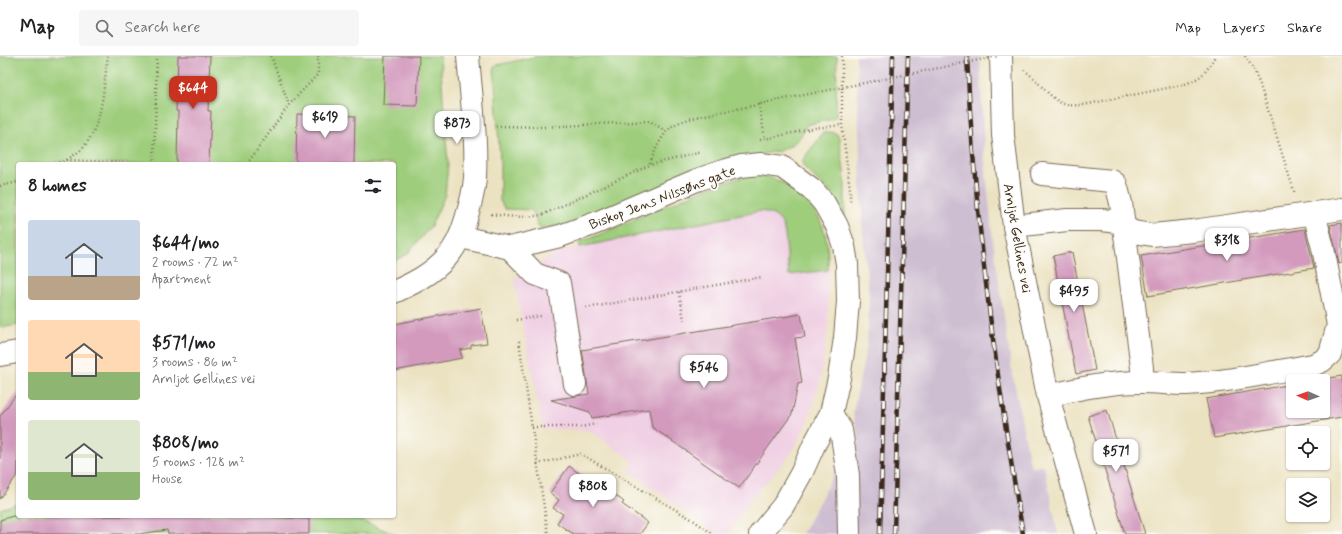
<!DOCTYPE html>
<html lang="en">
<head>
<meta charset="utf-8">
<style>
	:root { --surface:#fff; --page:#f6f6f6; --text:#202124; --muted:#757577; --line:#e0e0e0; --accent:#c8321e }
	body { margin:0; font-family:Mynerve,sans-serif; background:var(--page); color:var(--text); height:100vh; display:flex; flex-direction:column; font-size:15px; white-space:nowrap }
	* { box-sizing:border-box; margin:0 }
	p { font-size:13px; color:var(--muted) }
	.icon { flex:none; width:22px; height:22px; fill:none; stroke:currentColor; stroke-width:2; stroke-linecap:round; stroke-linejoin:round }
	.map { position:relative; flex:1; overflow:hidden }
	.details { position:absolute; left:16px; top:106px; width:380px; height:356px; display:flex; flex-direction:column; background:var(--surface); border-radius:4px; box-shadow:0 1px 3px #0004 }
	.details>* { flex:none }
	.needle { width:26px; rotate:272deg }
	.controls { position:absolute; left:1286px; top:318px; display:grid; gap:8px }
	.controls a { display:grid; place-items:center; width:44px; height:44px; border-radius:4px; background:var(--surface); box-shadow:0 1px 3px #0004; font-size:20px }
	.price { position:absolute; translate:-50% -34px; padding:0 9px; border-radius:8px; background:#fff; color:#222; font-size:13px; line-height:26px; filter:drop-shadow(0 1px 2px #0008) }
	.price::after { content:''; position:absolute; left:50%; top:24px; width:12px; height:9px; margin-left:-6px; background:inherit; clip-path:polygon(0 0,100% 0,50% 100%) }
	.price.current { background:var(--accent); color:#fff }
	ul { padding:0; list-style:none }
	li { display:flex; align-items:center; gap:12px; height:100px; padding:0 12px }
	li span { display:grid; place-items:center; flex:none; width:112px; height:80px; border-radius:4px; color:#555 }
	li>.icon { margin-inline-start:auto }
	span .icon { width:48px; height:48px; fill:#fffc; stroke-width:1 }
	li b { font-size:17px }
	h2 { display:flex; justify-content:space-between; align-items:center; height:48px; padding:0 12px; font-size:17px }
	header { display:flex; align-items:center; gap:24px; box-sizing:border-box; height:56px; padding:0 20px; background:var(--surface); border-bottom:1px solid var(--line) }
	header strong { font-size:19px }
	nav { display:flex; gap:22px; margin-inline-start:auto; font-size:14px }
	.search { width:280px; height:36px; background:var(--page); display:flex; align-items:center; gap:10px; box-sizing:border-box; padding:0 14px; border-radius:4px; color:var(--muted); font-size:15px }
	.map>svg:first-child { display:block }
</style>
</head>
<body>
<header>
<strong>Map</strong>
<div class="search"><svg class="icon" aria-label="search" viewBox="0 0 24 24"><circle cx="10" cy="10" r="6"/><path d="M15 15l6 6"/></svg>Search here</div>
<nav><a>Map</a><a>Layers</a><a>Share</a></nav>
</header>
<div class="map">
<svg width="1342" height="478" viewBox="0 0 1342 478">
	<rect width="100%" height="100%" fill="#fdfcf7"/>
	<filter id="ink" filterUnits="userSpaceOnUse"><feTurbulence type="fractalNoise" baseFrequency=".025" numOctaves="2"/><feDisplacementMap in="SourceGraphic" scale="8" xChannelSelector="R" yChannelSelector="G"/><feConvolveMatrix kernelMatrix="1 2 1 2 8 2 1 2 1" color-interpolation-filters="sRGB"/></filter>
	<filter id="wash" filterUnits="userSpaceOnUse"><feTurbulence type="fractalNoise" baseFrequency=".012" numOctaves="4" result="noise"/><feDisplacementMap in="SourceGraphic" scale="16" xChannelSelector="R" yChannelSelector="G"/><feGaussianBlur stdDeviation="0.9" result="paint"/><feColorMatrix in="noise" values="0 0 0 0 0 0 0 0 0 0 0 0 0 0 0 0 0 1.4 0 .05"/><feComposite in="paint" operator="in"/></filter>
	<g filter="url(#wash)">
		<rect width="100%" height="100%" fill="#ebe2c1"/>
		<path fill="#f0d0e4" d="M761 155 771 158 779 163 785 171 789 219 828 214V274L820 325 807 367 791 398 753 441 728 478H717L628 414 633 405 589 374 543 373 514 223 559 195Z"/>
		<path fill="#cebed1" d="M856 0H980L984 97 993 185 1012 315 1031 412 1044 409 1058 478H802L834 418 839 401 860 387 853 357 867 288 869 241 863 179Z"/>
		<g fill="#9ecd7b" stroke="#6c7c4c">
			<path d="M0 0H440L448 109 445 139 431 170 407 198 394 205V108H18V269L0 272Z"/>
			<path d="M538 0H837L836 60 832 63 807 69 800 81 793 88 779 95 742 102 567 170 539 172 532 154 505 153 500 145V105L494 11 497 9Z"/>
			<path d="M831 76 837 78 839 82 845 122V161C839 151 834 141 826 132 820 125 805 115 802 107 803 100 818 87 822 77Z"/>
			<path d="M746 120C751 120 756 120 761 120 788 123 814 147 823 171 828 185 828 200 828 214L789 219C788 209 787 198 786 188 784 168 783 160 761 155L580 191 579 186 596 180 707 132Z"/>
			<path d="M18 447V460H311L351 461 395 478H0V453Z"/>
		</g>
		<g id="blocks">
			<g fill="#d39abe">
				<path d="M178 0H210L208 55H211L209 108H177L178 55H176Z"/>
				<path d="M385 0H419L417 50 383 49Z"/>
				<path d="M297 58 355 60 354 108H296Z"/>
				<path d="M1342 167V207L1339 208 1330 169Z"/>
				<path d="M1305 173 1314 212 1148 240 1141 200Z"/>
				<path d="M1072 196 1095 314 1076 318 1053 200Z"/>
				<path d="M481 252 487 287 471 289V292L460 294 462 302 394 315V268Z"/>
				<path d="M801 258 805 281 795 282 802 327 798 328 792 358 739 432 652 371 649 353 592 362 590 356 551 344 589 338 582 294Z"/>
				<path d="M1342 320V361L1214 382 1206 343 1293 328V355H1323V325H1310Z"/>
				<path d="M18 336V418L0 443V360Z"/>
				<path d="M1107 354 1145 478H1125L1088 360Z"/>
				<path d="M569 410 608 438 610 435 624 446 622 448 648 467 640 478H573L557 467 563 458 553 452 559 444 550 437Z"/>
				<path d="M13 460H259L309 463V478H168L167 474 139 478H0V464Z"/>
			</g>
		</g>
	</g>
	<g filter="url(#ink)">
		<use href="#blocks" fill-opacity="0" stroke="#796a57" stroke-width="1"/>
		<g fill="none" stroke-linecap="round" stroke-linejoin="round">
			<g stroke="#796a57" stroke-width="24">
				<g id="minor">
					<path d="M1001 0 1003 79 1014 170 1048 340 1086 478"/>
					<path d="M1042 118 1112 125 1116 128 1121 147 1142 312V326"/>
					<path d="M1014 170 1067 164H1102L1118 166 1125 172 1134 176 1152 179 1193 175 1342 153"/>
					<path d="M461 181 510 192 560 180 596 167 697 124 723 115 741 110 761 108 782 111 812 133 824 147 837 170 844 190 847 208 848 245 845 282 839 322 831 357 814 389 802 416 783 450 760 478"/>
					<path d="M510 192 535 218 559 227 575 328"/>
					<path d="M394 236C414 227 432 218 447 201 457 190 462 177 466 163 470 150 474 136 475 122 477 81 471 40 468 0"/>
					<path d="M0 299 18 296"/>
					<path d="M1048 340C1079 332 1109 326 1141 326 1156 326 1171 328 1186 328 1229 326 1271 316 1313 309L1322 305 1330 298 1338 269 1323 192 1314 157"/>
					<path d="M831 357 841 374 848 419 849 478"/>
				</g>
			</g>
			<g stroke="#796a57" stroke-width="2.5" stroke-dasharray="1 3" stroke-linecap="butt">
				<path d="M271 0 289 49"/>
				<path d="M842 0V69L850 133V145"/>
				<path d="M1245 0 1254 14 1260 29 1295 138"/>
				<path d="M1024 14C1037 23 1051 44 1064 48 1070 50 1077 49 1083 49L1182 29C1201 23 1206 17 1215 0"/>
				<path d="M759 48 765 83"/>
				<path d="M496 70 545 71 650 65 667 76"/>
				<path d="M760 84 815 72 842 69"/>
				<path d="M67 104C72 100 78 97 82 93 104 68 103 31 108 0"/>
				<path d="M51 108 67 104 151 108"/>
				<path d="M154 108 157 0"/>
				<path d="M247 108 289 49 318 18V0"/>
				<path d="M650 108C655 94 660 82 671 71 683 60 745 53 764 47"/>
				<path d="M0 130 18 126"/>
				<path d="M491 158C509 161 524 162 542 159L650 109 702 96"/>
				<path d="M679 236 684 264"/>
				<path d="M586 252 762 221"/>
				<path d="M516 264 541 260"/>
				<path d="M519 285 548 478"/>
				<path d="M532 371H581L596 368"/>
				<path d="M537 408 581 398 693 464 713 478"/>
			</g>
			<use href="#minor" stroke="#fff" stroke-width="22"/>
			<g stroke="#3b2a1e" stroke-width="4.5">
				<g id="rail">
					<path d="M967 0C974 161 996 320 1023 478"/>
					<path d="M880 478 893 0"/>
					<path d="M894 478 908 0"/>
				</g>
			</g>
			<use href="#rail" stroke="#fdfcf7" stroke-width="3" stroke-dasharray="9" stroke-linecap="butt"/>
			<path stroke="#796a57" stroke-width="2.5" stroke-dasharray="1 3" stroke-linecap="butt" d="M764 47 999 0"/>
		</g>
	</g>
	<g text-anchor="middle" stroke-width="3.5" stroke-linejoin="round" paint-order="stroke">
		<g font-size="14" fill="#3b2a1e" stroke="#fdfcf7">
			<text transform="translate(662 141) rotate(-21)" y="5">Biskop Jens Nilssøns gate</text>
			<text transform="translate(1018 182) rotate(80)" y="5">Arnljot Gellines vei</text>
		</g>
	</g>
</svg>
<div class="controls">
<a><svg class="needle" viewBox="-14 -14 28 28"><path d="M0-13l5 13h-10z" fill="#e53935"/><path d="M0 13l5-13h-10z" fill="#757577"/></svg></a>
<a><svg class="icon" aria-label="locate" viewBox="0 0 24 24"><circle cx="12" cy="12" r="6"/><path d="M12 2v4M12 18v4M2 12h4M18 12h4"/></svg></a>
<a><svg class="icon" aria-label="layers" viewBox="0 0 24 24"><path d="M12 4l9 5-9 5-9-5zM3 14l9 5 9-5"/></svg></a>
</div>
<b class="price current" style="left:193px;top:54px">$644</b>
<b class="price" style="left:325px;top:83px">$619</b>
<b class="price" style="left:457px;top:89px">$873</b>
<b class="price" style="left:1227px;top:206px">$318</b>
<b class="price" style="left:1074px;top:257px">$495</b>
<b class="price" style="left:704px;top:333px">$546</b>
<b class="price" style="left:1116px;top:417px">$571</b>
<b class="price" style="left:593px;top:452px">$808</b>
<section class="details">
<h2>8 homes<svg class="icon" aria-label="filters" viewBox="0 0 24 24"><path d="M4 7h16M4 17h16"/><circle cx="9" cy="7" r="2"/><circle cx="15" cy="17" r="2"/></svg></h2>
<ul>
<li><span style="background:linear-gradient(#c9d6e8 70%,#b9a48a 0)"><svg class="icon" aria-label="home" viewBox="0 0 24 24"><path d="M3 11l9-7 9 7M6 9v11h12V9"/></svg></span><div><b>$644/mo</b><p>2 rooms · 72 m²</p><p>Apartment</p></div></li>
<li><span style="background:linear-gradient(#ffd9b3 65%,#8fb573 0)"><svg class="icon" aria-label="home" viewBox="0 0 24 24"><path d="M3 11l9-7 9 7M6 9v11h12V9"/></svg></span><div><b>$571/mo</b><p>3 rooms · 86 m²</p><p>Arnljot Gellines vei</p></div></li>
<li><span style="background:linear-gradient(#dfe7d0 65%,#8fb573 0)"><svg class="icon" aria-label="home" viewBox="0 0 24 24"><path d="M3 11l9-7 9 7M6 9v11h12V9"/></svg></span><div><b>$808/mo</b><p>5 rooms · 128 m²</p><p>House</p></div></li>
</ul>
</section>
</div>
</body>
</html>
